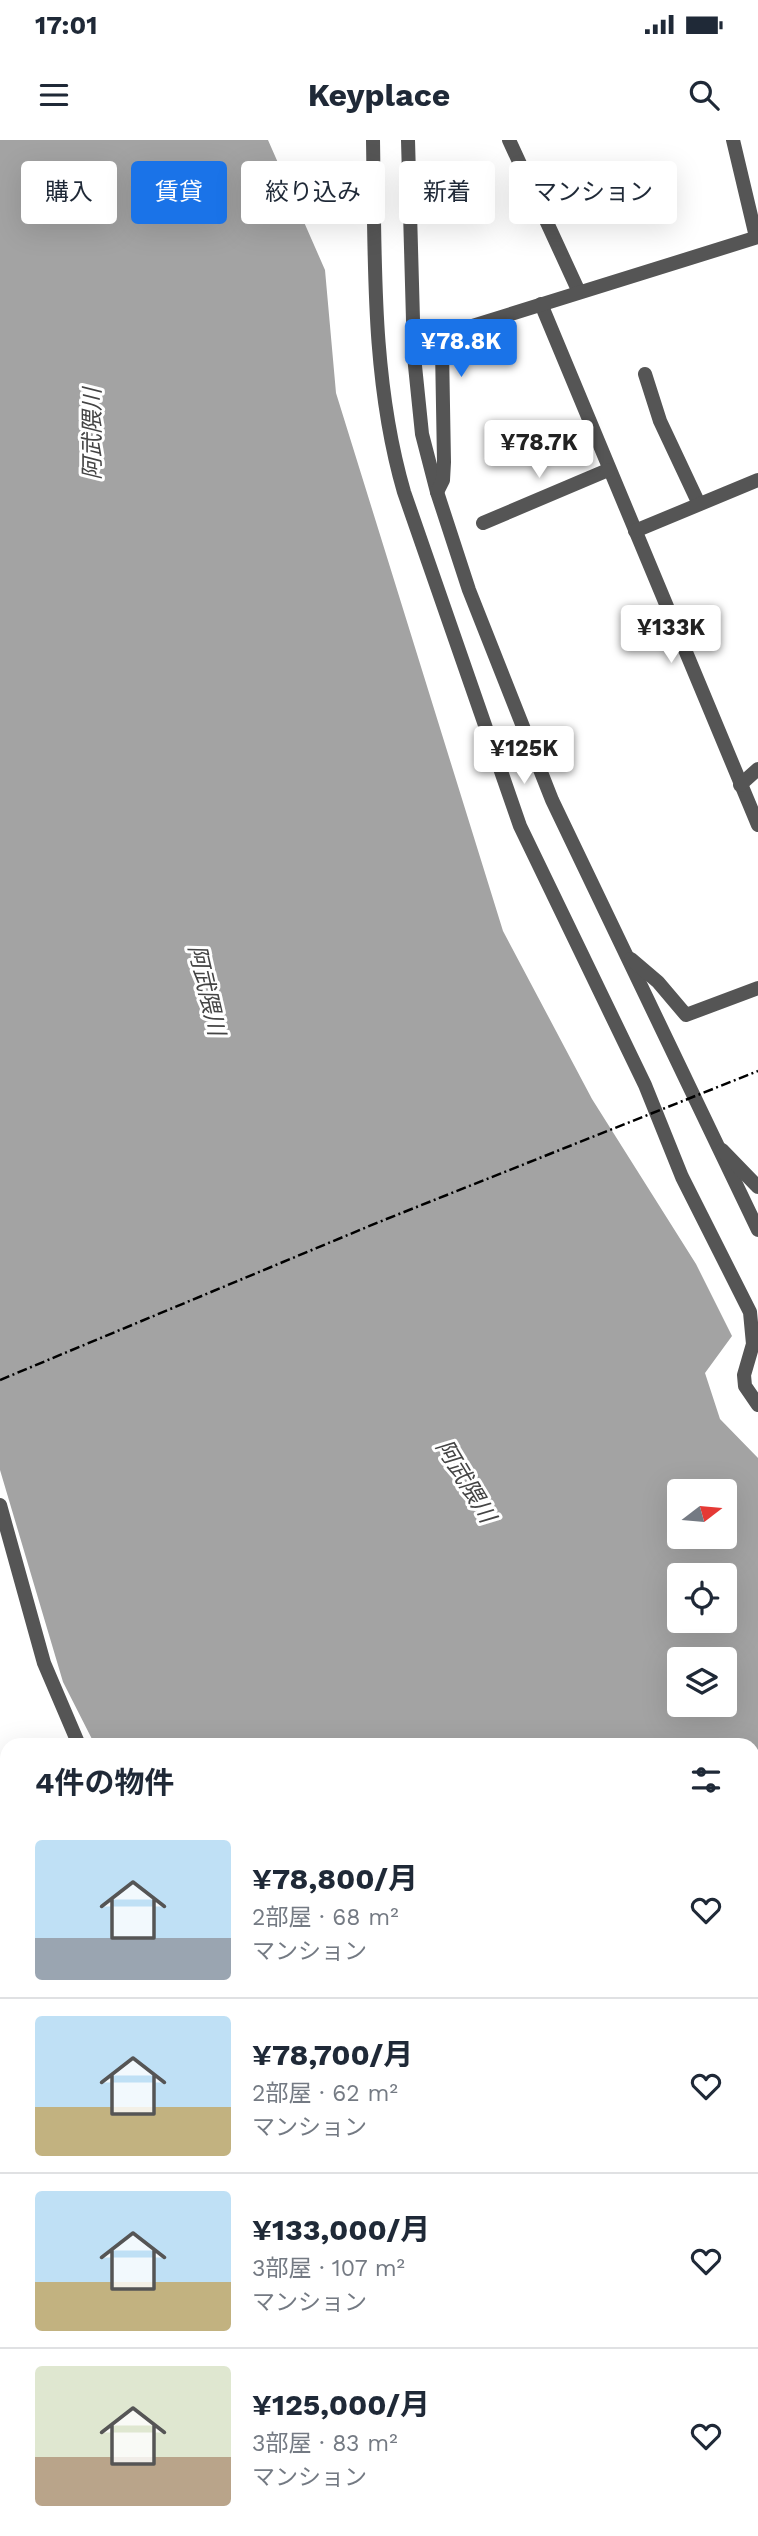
<!DOCTYPE html>
<html lang="ja">
<head>
<meta charset="utf-8">
<style>
	:root { --surface:#fff; --page:#f2f2f3; --text:#1f2937; --muted:#747a83; --line:#e0e1e3; --accent:#1a73e8 }
	body { margin:0; font-family:"Work Sans","Noto Sans JP",sans-serif; background:var(--page); color:var(--text); height:100vh; display:flex; flex-direction:column; font-size:26px; white-space:nowrap }
	* { box-sizing:border-box; margin:0 }
	p { font-size:23px; color:var(--muted) }
	.icon { flex:none; width:38px; height:38px; fill:none; stroke:currentColor; stroke-width:2; stroke-linecap:round; stroke-linejoin:round }
	.map { position:relative; flex:1; overflow:hidden }
	.panel { position:absolute; left:0px; top:1598px; width:760px; height:800px; display:flex; flex-direction:column; background:var(--surface); border-radius:21px 21px 0 0; box-shadow:0 7px 28px #0002 }
	.panel>* { flex:none }
	.banner { position:absolute; left:21px; top:21px; width:718px; height:63px; display:flex; gap:14px }
	.needle { width:46px; rotate:74deg }
	.tools { position:absolute; left:667px; top:1339px; display:grid; gap:14px }
	.tools a { display:grid; place-items:center; width:70px; height:70px; border-radius:7px; background:var(--surface); box-shadow:0 7px 28px #0002; font-size:35px }
	.price { position:absolute; translate:-50% -60px; padding:0 16px; border-radius:7px; background:#fff; color:#222; font-size:23px; line-height:46px; filter:drop-shadow(0 2px 4px #0008) }
	.price::after { content:''; position:absolute; left:50%; top:42px; width:21px; height:16px; margin-left:-10px; background:inherit; clip-path:polygon(0 0,100% 0,50% 100%) }
	.price.active { background:var(--accent); color:#fff }
	ul { padding:0; list-style:none }
	li { display:flex; align-items:center; gap:21px; height:175px; padding:0 35px }
	li+li { border-top:2px solid var(--line) }
	li span { display:grid; place-items:center; flex:none; width:196px; height:140px; border-radius:7px; color:#555 }
	li>.icon { margin-inline-start:auto }
	span .icon { width:84px; height:84px; fill:#fffc; stroke-width:1 }
	li b { font-size:30px }
	h2 { display:flex; justify-content:space-between; align-items:center; height:84px; padding:0 35px; font-size:30px }
	.tag { padding:0 24px; border-radius:7px; background:var(--surface); box-shadow:0 7px 28px #0002; font-size:24px; line-height:63px }
	.tag.active { background:var(--accent); color:#fff }
	.status { display:flex; justify-content:space-between; align-items:center; height:49px; padding:0 35px; background:var(--surface); direction:ltr }
	.status svg { height:19px; fill:currentColor }
	header { display:flex; justify-content:space-between; align-items:center; height:91px; padding:0 35px; background:var(--surface); font-size:32px; font-weight:700 }
	.map>svg:first-child { display:block }
</style>
</head>
<body>
<div class="status"><b>17:01</b><svg viewBox="0 0 49 12"><path d="M0 12V9h3v3zM5 12V6h3v6zM10 12V3h3v9zM15 12V0h3v12zM26 1h20v11H26zM47 4h2v5h-2z"/></svg></div>
<header><svg class="icon" aria-label="menu" viewBox="0 0 24 24"><path d="M4 6h16M4 12h16M4 18h16"/></svg>Keyplace<svg class="icon" aria-label="search" viewBox="0 0 24 24"><circle cx="10" cy="10" r="6"/><path d="M15 15l6 6"/></svg></header>
<div class="map">
<svg width="758" height="2396" viewBox="0 0 758 2396">
	<rect width="100%" height="100%" fill="#fff"/>
	<path fill="#a3a3a3" fill-rule="evenodd" d="M0 0H268L325 130 336 253 503 791 592 959 696 1124 732 1196 705 1233 720 1279 758 1318V2099L752 2097V1605H95L63 1542 0 1330ZM679 1351H724V1396H679ZM679 1435H724V1480H679ZM679 1519H724V1564H679Z"/>
	<g fill="none" stroke-linecap="round" stroke-linejoin="round">
		<g stroke="#a3a3a3" stroke-width="2.5">
			<path d="M0 2059 7 2070"/>
			<path d="M0 2203 7 2209"/>
			<path d="M101 2390 103 2396"/>
			<path d="M256 2390H270"/>
			<path d="M290 2390 296 2396"/>
		</g>
		<g stroke="#555" stroke-width="14">
			<path d="M373 0C375 117 371 239 404 352L520 686 645 945 682 1037 750 1172 753 1204 744 1235 745 1246 758 1265"/>
			<path d="M408 0 414 216 422 294 437 352 469 450 552 660 758 1090"/>
			<path d="M509 0 579 152"/>
			<path d="M733 0 756 97"/>
			<path d="M541 164 758 685"/>
			<path d="M645 234 660 281 699 364"/>
			<path d="M437 352 443 340 444 322 442 209 443 199 450 193 758 97"/>
			<path d="M483 383 608 330"/>
			<path d="M635 391 758 340"/>
			<path d="M740 645 758 629"/>
			<path d="M631 819 658 842 686 875 758 848"/>
			<path d="M722 1010 758 1047"/>
			<path d="M0 1365 44 1523 79 1605"/>
			<path d="M0 1793 7 1789"/>
			<path d="M0 1877 7 1886"/>
			<path d="M0 1948 7 1956"/>
			<path d="M0 2248 5 2252 0 2267"/>
			<path d="M752 2282 758 2285"/>
			<path d="M329 2390 337 2396"/>
			<path d="M374 2390 380 2396"/>
			<path d="M455 2390 461 2396"/>
			<path d="M283 2396 284 2390"/>
			<path d="M496 2396 499 2390"/>
		</g>
		<path stroke="#000" stroke-width="2.5" stroke-dasharray="10 3.5 2 3.5" stroke-linecap="butt" d="M0 1240 379 1082 758 931"/>
	</g>
	<g text-anchor="middle" stroke-width="6" stroke-linejoin="round" paint-order="stroke">
		<g font-size="23" font-style="italic" fill="#444" stroke="#fff">
			<text transform="translate(92 294) rotate(-90)" y="8">阿武隈川</text>
			<text transform="translate(207 850) rotate(77)" y="8">阿武隈川</text>
			<text transform="translate(466 1341) rotate(59)" y="8">阿武隈川</text>
		</g>
	</g>
</svg>
<div class="tools">
<a><svg class="needle" viewBox="-14 -14 28 28"><path d="M0-13l5 13h-10z" fill="#e53935"/><path d="M0 13l5-13h-10z" fill="#747a83"/></svg></a>
<a><svg class="icon" aria-label="locate" viewBox="0 0 24 24"><circle cx="12" cy="12" r="6"/><path d="M12 2v4M12 18v4M2 12h4M18 12h4"/></svg></a>
<a><svg class="icon" aria-label="layers" viewBox="0 0 24 24"><path d="M12 4l9 5-9 5-9-5zM3 14l9 5 9-5"/></svg></a>
</div>
<b class="price active" style="left:461px;top:239px">¥78.8K</b>
<b class="price" style="left:539px;top:340px">¥78.7K</b>
<b class="price" style="left:671px;top:525px">¥133K</b>
<b class="price" style="left:524px;top:646px">¥125K</b>
<div class="banner">
<a class="tag">購入</a>
<a class="tag active">賃貸</a>
<a class="tag">絞り込み</a>
<a class="tag">新着</a>
<a class="tag">マンション</a>
</div>
<section class="panel">
<h2>4件の物件<svg class="icon" aria-label="filters" viewBox="0 0 24 24"><path d="M4 7h16M4 17h16"/><circle cx="9" cy="7" r="2"/><circle cx="15" cy="17" r="2"/></svg></h2>
<ul>
<li><span style="background:linear-gradient(#bfe0f5 70%,#9aa5b1 0)"><svg class="icon" aria-label="home" viewBox="0 0 24 24"><path d="M3 11l9-7 9 7M6 9v11h12V9"/></svg></span><div><b>¥78,800/月</b><p>2部屋 · 68 m²</p><p>マンション</p></div><svg class="icon" aria-label="heart" viewBox="0 0 24 24"><path d="M12 20l-8-8c-3-5 5-10 8-4 3-6 11-1 8 4z"/></svg></li>
<li><span style="background:linear-gradient(#bfe0f5 65%,#c2b280 0)"><svg class="icon" aria-label="home" viewBox="0 0 24 24"><path d="M3 11l9-7 9 7M6 9v11h12V9"/></svg></span><div><b>¥78,700/月</b><p>2部屋 · 62 m²</p><p>マンション</p></div><svg class="icon" aria-label="heart" viewBox="0 0 24 24"><path d="M12 20l-8-8c-3-5 5-10 8-4 3-6 11-1 8 4z"/></svg></li>
<li><span style="background:linear-gradient(#bfe0f5 65%,#c2b280 0)"><svg class="icon" aria-label="home" viewBox="0 0 24 24"><path d="M3 11l9-7 9 7M6 9v11h12V9"/></svg></span><div><b>¥133,000/月</b><p>3部屋 · 107 m²</p><p>マンション</p></div><svg class="icon" aria-label="heart" viewBox="0 0 24 24"><path d="M12 20l-8-8c-3-5 5-10 8-4 3-6 11-1 8 4z"/></svg></li>
<li><span style="background:linear-gradient(#dfe7d0 65%,#b9a48a 0)"><svg class="icon" aria-label="home" viewBox="0 0 24 24"><path d="M3 11l9-7 9 7M6 9v11h12V9"/></svg></span><div><b>¥125,000/月</b><p>3部屋 · 83 m²</p><p>マンション</p></div><svg class="icon" aria-label="heart" viewBox="0 0 24 24"><path d="M12 20l-8-8c-3-5 5-10 8-4 3-6 11-1 8 4z"/></svg></li>
</ul>
</section>
</div>
</body>
</html>
